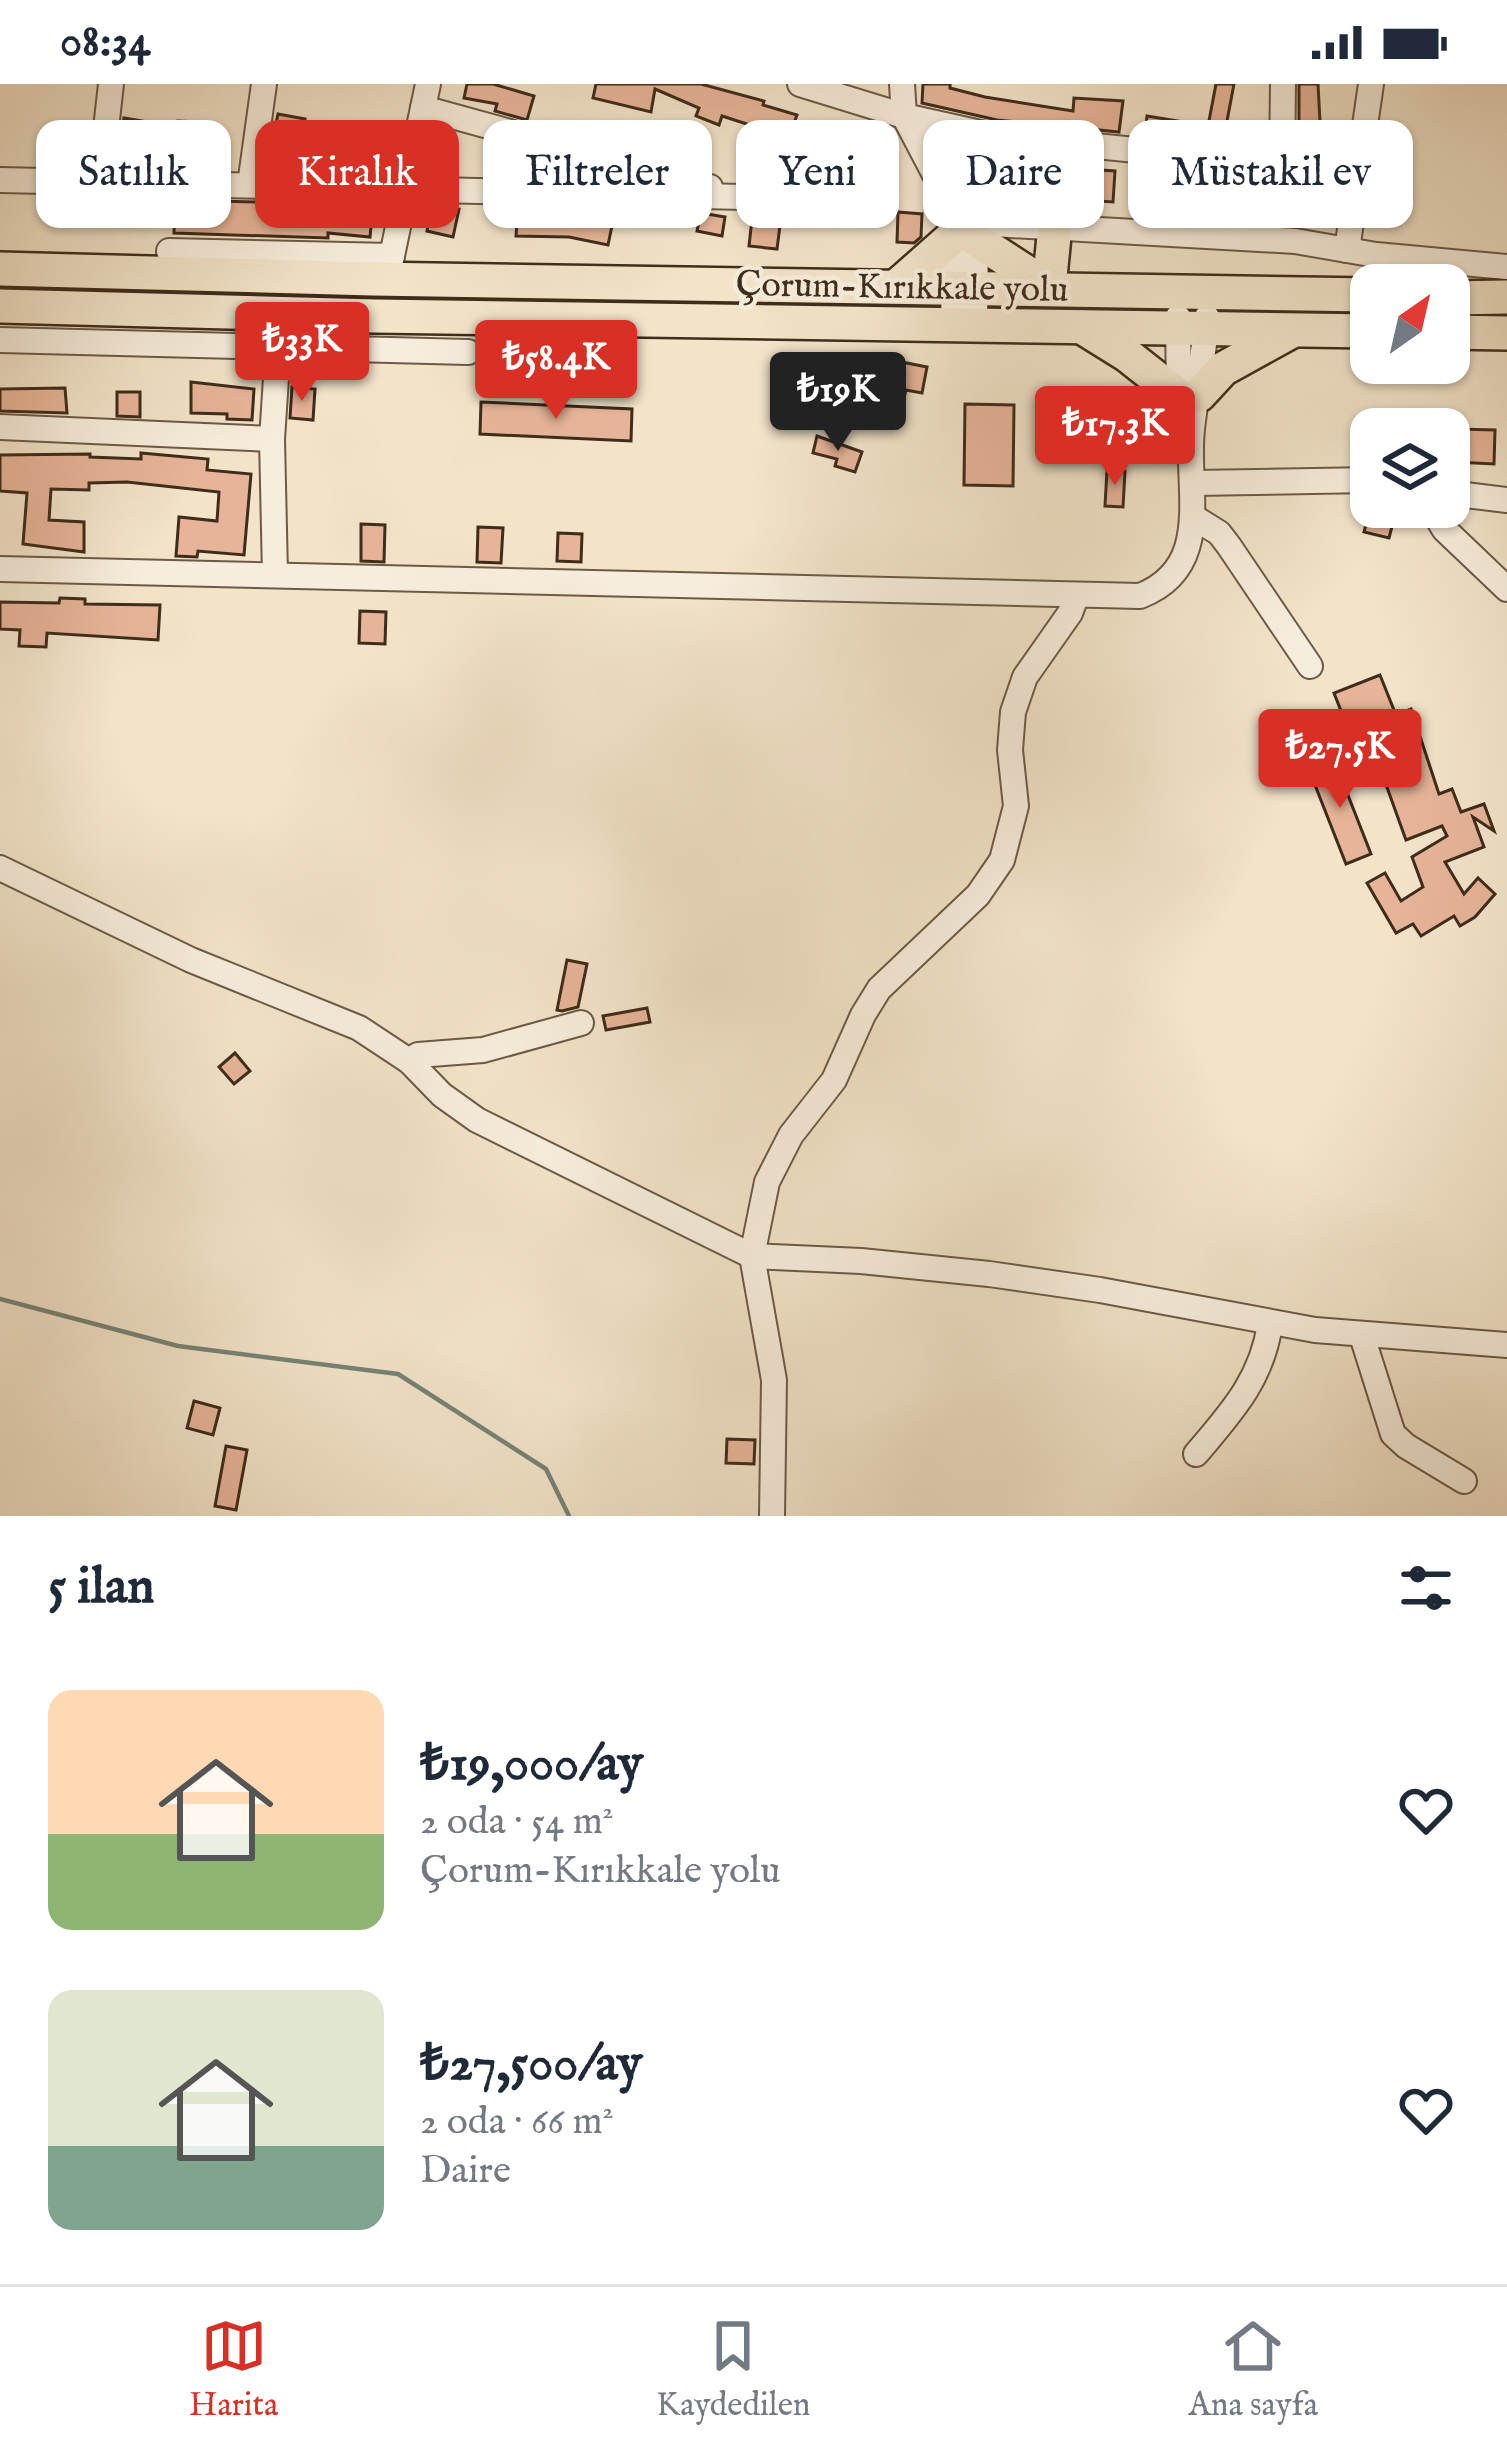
<!DOCTYPE html>
<html lang="tr">
<head>
<meta charset="utf-8">
<style>
	:root { --surface:#fff; --page:#f6f6f7; --text:#1f2937; --muted:#747a83; --line:#e0e1e3; --accent:#d93025 }
	body { margin:0; font-family:"IM FELL English",serif; background:var(--page); color:var(--text); height:100vh; display:flex; flex-direction:column; font-size:45px; white-space:nowrap }
	* { box-sizing:border-box; margin:0 }
	p { font-size:39px; color:var(--muted) }
	.icon { flex:none; width:66px; height:66px; fill:none; stroke:currentColor; stroke-width:2; stroke-linecap:round; stroke-linejoin:round }
	.map { position:relative; height:1432px; overflow:hidden }
	.drawer { display:flex; flex-direction:column; background:var(--surface); flex:1 }
	.drawer>* { flex:none }
	.top-card { position:absolute; left:36px; top:36px; width:1437px; height:108px; display:flex; gap:24px }
	.needle { width:78px; rotate:34deg }
	.buttons { position:absolute; left:1350px; top:180px; display:grid; gap:24px }
	.buttons a { display:grid; place-items:center; width:120px; height:120px; border-radius:24px; background:var(--surface); box-shadow:0 3px 9px #0004; font-size:60px }
	.price { position:absolute; translate:-50% -102px; padding:0 27px; border-radius:12px; background:var(--accent); color:#fff; font-size:39px; line-height:78px; filter:drop-shadow(0 3px 6px #0008) }
	.price::after { content:''; position:absolute; left:50%; top:72px; width:36px; height:27px; margin-left:-18px; background:inherit; clip-path:polygon(0 0,100% 0,50% 100%) }
	.price.active { background:#222; color:#fff }
	ul { padding:0; list-style:none }
	li { display:flex; align-items:center; gap:36px; height:300px; padding:0 48px }
	li span { display:grid; place-items:center; flex:none; width:336px; height:240px; border-radius:24px; color:#555 }
	li>.icon { margin-inline-start:auto }
	span .icon { width:144px; height:144px; fill:#fffc; stroke-width:1 }
	li b { font-size:51px }
	h2 { display:flex; justify-content:space-between; align-items:center; height:144px; padding:0 48px; font-size:51px }
	.pill { padding:0 42px; border-radius:24px; background:var(--surface); box-shadow:0 3px 9px #0004; font-size:42px; line-height:108px }
	.pill.active { background:var(--accent); color:#fff }
	.status { display:flex; justify-content:space-between; align-items:center; height:84px; padding:0 60px; background:var(--surface); direction:ltr }
	.status svg { height:33px; fill:currentColor }
	.tabs { display:flex; justify-content:space-around; align-items:center; height:168px; border-top:3px solid var(--line); background:var(--surface); font-size:33px; color:var(--muted) }
	.tabs a { display:grid; justify-items:center; gap:6px }
	.tabs .active { color:var(--accent) }
	.map>svg:first-child { display:block }
</style>
</head>
<body>
<div class="status"><b>08:34</b><svg viewBox="0 0 49 12"><path d="M0 12V9h3v3zM5 12V6h3v6zM10 12V3h3v9zM15 12V0h3v12zM26 1h20v11H26zM47 4h2v5h-2z"/></svg></div>
<div class="map">
<svg width="1507" height="1432" viewBox="0 0 1507 1432">
	<rect width="100%" height="100%" fill="#f2e3c9"/>
	<filter id="stains"><feTurbulence type="fractalNoise" baseFrequency=".00167" numOctaves="4"/><feColorMatrix values="0 0 0 0 .2 0 0 0 0 .09 0 0 0 0 .02 0 0 0 .5 -.17"/></filter>
	<radialGradient id="worn" r=".72"><stop offset=".6" stop-color="#630" stop-opacity="0"/><stop offset="1" stop-color="#630" stop-opacity=".3"/></radialGradient>
	<g fill="none" stroke-linecap="round" stroke-linejoin="round">
		<path stroke="#778476" stroke-width="4.5" d="M0 1215 178 1262 398 1290 546 1385 569 1432"/>
	</g>
	<g fill="#e6b498" stroke="#3f2c1a" stroke-width="3">
		<path d="M467 0H493L534 12 527 36 495 27 497 20 464 14Z"/>
		<path d="M596 0H701L764 17 763 21 797 31 794 39 862 58 855 85 819 75V78L788 69 791 59 767 52 768 47 722 32 719 41 696 32 699 24 655 5 651 28 593 14Z"/>
		<path d="M923 0H950V4L985 13 1073 27 1074 14 1123 17 1119 48 997 36 922 19Z"/>
		<path d="M1216 0H1234L1223 58 1145 50 1147 32 1208 42Z"/>
		<path d="M1299 0H1318L1320 38H1299Z"/>
		<path d="M278 30 305 35 300 59 274 50Z"/>
		<path d="M124 34 154 39 149 69 120 64Z"/>
		<path d="M178 37 198 38 195 78 176 77Z"/>
		<path d="M953 65 1010 70 1008 93 975 89 973 105 960 103 950 85Z"/>
		<path d="M1055 83 1115 87 1113 118 1053 114Z"/>
		<path d="M1158 85 1185 89 1184 95 1220 103 1217 121 1182 113 1181 120 1155 116Z"/>
		<path d="M1313 105 1334 106 1333 135 1273 133 1275 106 1313 109Z"/>
		<path d="M760 115 783 118 777 165 749 162 753 126Z"/>
		<path d="M175 116 373 121 370 153 328 149V154L174 149Z"/>
		<path d="M432 122 459 125 453 153 427 147Z"/>
		<path d="M518 124 581 126 614 132 608 161 569 153 516 152Z"/>
		<path d="M898 128 922 130 921 153 914 159 897 158Z"/>
		<path d="M701 129 725 133 722 152 697 147Z"/>
		<path d="M871 272 927 283 922 309 906 306 897 344 857 335Z"/>
		<path d="M191 298 254 305 252 336 227 335V330L191 329Z"/>
		<path d="M292 303 315 305 313 336 290 334Z"/>
		<path d="M65 304 67 329 0 327V305Z"/>
		<path d="M117 308H140V333L117 332Z"/>
		<path d="M481 318 632 325 631 357 480 350Z"/>
		<path d="M965 320 1014 321 1013 402 964 401Z"/>
		<path d="M1457 345 1495 346 1494 380 1455 378Z"/>
		<path d="M817 352 862 368 855 388 835 382 837 375 813 369Z"/>
		<path d="M141 369 208 375 207 386 251 390 244 471 198 467 197 473 176 472 179 433 217 437 219 408 127 398 89 399V406L51 405 49 436 84 438V468L23 460 27 409 0 407V371L90 370V373L141 375Z"/>
		<path d="M1107 386 1125 387 1123 423 1105 422Z"/>
		<path d="M1370 425 1395 431 1389 454 1364 448Z"/>
		<path d="M361 440 385 441 384 478 361 477Z"/>
		<path d="M478 443 503 444 501 479 477 478Z"/>
		<path d="M558 449 582 450 581 478 557 477Z"/>
		<path d="M60 514 85 515V520L160 521 158 556 47 549 46 563 19 562 20 546 0 545V518L59 519Z"/>
		<path d="M360 527 386 528 385 560 359 559Z"/>
		<path d="M1380 591 1396 631 1411 625 1439 710 1452 705 1461 728 1484 720 1494 747 1473 733 1484 763 1445 778 1464 810 1478 794 1495 810 1475 833 1460 842 1454 832 1421 852 1413 840 1396 849 1367 799 1385 789 1401 817 1423 803 1412 773 1447 752 1442 742 1406 756 1371 659 1356 665 1334 609Z"/>
		<path d="M1333 673 1371 770 1346 780 1308 683Z"/>
		<path d="M567 876 587 880 578 923 562 927 557 926Z"/>
		<path d="M647 924 650 938 606 946 603 932Z"/>
		<path d="M235 969 250 987 234 1000 219 983Z"/>
		<path d="M194 1317 220 1324 213 1351 187 1344Z"/>
		<path d="M727 1355 755 1356 754 1380 726 1379Z"/>
		<path d="M226 1362 247 1366 236 1426 215 1422Z"/>
	</g>
	<g fill="none" stroke-linecap="round" stroke-linejoin="round">
		<g stroke="#6c5a46" stroke-width="28">
			<g id="minor">
				<path d="M800 0 904 32 994 52 1307 83 1360 82"/>
				<path d="M902 0 904 32 955 129 953 242"/>
				<path d="M423 24 710 103"/>
				<path d="M1282 80 1283 0"/>
				<path d="M0 96 744 113"/>
				<path d="M100 98 111 0"/>
				<path d="M250 101 264 0"/>
				<path d="M955 129 976 139 1295 157 1376 171 1507 183"/>
				<path d="M1347 166 1371 0"/>
				<path d="M169 167 392 172"/>
				<path d="M389 186 428 0"/>
				<path d="M1178 233 1179 312 1183 323"/>
				<path d="M975 241 976 142"/>
				<path d="M0 256 468 268"/>
				<path d="M0 343 272 355"/>
				<path d="M1193 399 1371 396"/>
				<path d="M1449 409 1507 416"/>
				<path d="M1431 423 1444 445 1507 505"/>
				<path d="M1195 434 1219 449 1229 462 1310 582"/>
				<path d="M0 485 1140 512C1215 483 1185 404 1192 345 1196 308 1204 271 1207 233"/>
				<path d="M275 491 272 355 278 264"/>
				<path d="M0 784 191 876 359 944 409 977 442 1011 477 1036 752 1172 861 1177 989 1190 1100 1206 1315 1246 1507 1261"/>
				<path d="M409 977 418 971 483 966 581 939"/>
				<path d="M1362 1252 1393 1350 1406 1362 1464 1397"/>
				<path d="M1196 1370C1231 1329 1263 1294 1270 1239"/>
				<path d="M772 1432 774 1296 752 1172 767 1098 791 1051 834 996 863 931 879 905 978 811 1002 776 1016 722 1010 666 1013 628 1025 593 1070 529 1076 513"/>
			</g>
		</g>
		<g stroke="#3f2c1a" stroke-width="38">
			<g id="highway">
				<path d="M975 155 1049 203 1055 142"/>
				<path d="M0 185 373 195 1371 211"/>
				<path d="M897 202 956 150"/>
				<path d="M1449 214 1507 213"/>
				<path d="M0 222 375 232 1371 247"/>
				<path d="M1082 243 1127 271 1179 312"/>
				<path d="M1449 248 1507 249"/>
				<path d="M1199 311 1223 285 1290 248"/>
			</g>
		</g>
		<use href="#minor" stroke="#f7eddc" stroke-width="24"/>
		<use href="#highway" stroke="#f2e3c9" stroke-width="33"/>
	</g>
	<g text-anchor="middle" stroke-width="9" stroke-linejoin="round" paint-order="stroke">
		<g font-size="36" fill="#3f2c1a" stroke="#f7eddc">
			<text transform="translate(902 201) rotate(1)" y="13">Çorum-Kırıkkale yolu</text>
		</g>
	</g>
	<rect width="100%" height="100%" filter="url(#stains)"/>
	<rect width="100%" height="100%" fill="url(#worn)"/>
</svg>
<div class="buttons">
<a><svg class="needle" viewBox="-14 -14 28 28"><path d="M0-13l5 13h-10z" fill="#e53935"/><path d="M0 13l5-13h-10z" fill="#747a83"/></svg></a>
<a><svg class="icon" aria-label="layers" viewBox="0 0 24 24"><path d="M12 4l9 5-9 5-9-5zM3 14l9 5 9-5"/></svg></a>
</div>
<b class="price" style="left:302px;top:320px">₺33K</b>
<b class="price" style="left:556px;top:338px">₺58.4K</b>
<b class="price active" style="left:838px;top:370px">₺19K</b>
<b class="price" style="left:1115px;top:404px">₺17.3K</b>
<b class="price" style="left:1340px;top:727px">₺27.5K</b>
<div class="top-card">
<a class="pill">Satılık</a>
<a class="pill active">Kiralık</a>
<a class="pill">Filtreler</a>
<a class="pill">Yeni</a>
<a class="pill">Daire</a>
<a class="pill">Müstakil ev</a>
</div>
</div>
<section class="drawer">
<h2>5 ilan<svg class="icon" aria-label="filters" viewBox="0 0 24 24"><path d="M4 7h16M4 17h16"/><circle cx="9" cy="7" r="2"/><circle cx="15" cy="17" r="2"/></svg></h2>
<ul>
<li><span style="background:linear-gradient(#ffd9b3 60%,#8fb573 0)"><svg class="icon" aria-label="home" viewBox="0 0 24 24"><path d="M3 11l9-7 9 7M6 9v11h12V9"/></svg></span><div><b>₺19,000/ay</b><p>2 oda · 54 m²</p><p>Çorum-Kırıkkale yolu</p></div><svg class="icon" aria-label="heart" viewBox="0 0 24 24"><path d="M12 20l-8-8c-3-5 5-10 8-4 3-6 11-1 8 4z"/></svg></li>
<li><span style="background:linear-gradient(#dfe7d0 65%,#7fa58c 0)"><svg class="icon" aria-label="home" viewBox="0 0 24 24"><path d="M3 11l9-7 9 7M6 9v11h12V9"/></svg></span><div><b>₺27,500/ay</b><p>2 oda · 66 m²</p><p>Daire</p></div><svg class="icon" aria-label="heart" viewBox="0 0 24 24"><path d="M12 20l-8-8c-3-5 5-10 8-4 3-6 11-1 8 4z"/></svg></li>
</ul>
</section>
<nav class="tabs">
<a class="active"><svg class="icon" aria-label="map" viewBox="0 0 24 24"><path d="M3 6l6-2 6 2 6-2v14l-6 2-6-2-6 2zM9 4v14M15 6v14"/></svg>Harita</a>
<a><svg class="icon" aria-label="saved" viewBox="0 0 24 24"><path d="M7 4h10v16l-5-4-5 4z"/></svg>Kaydedilen</a>
<a><svg class="icon" aria-label="home" viewBox="0 0 24 24"><path d="M3 11l9-7 9 7M6 9v11h12V9"/></svg>Ana sayfa</a>
</nav>
</body>
</html>
